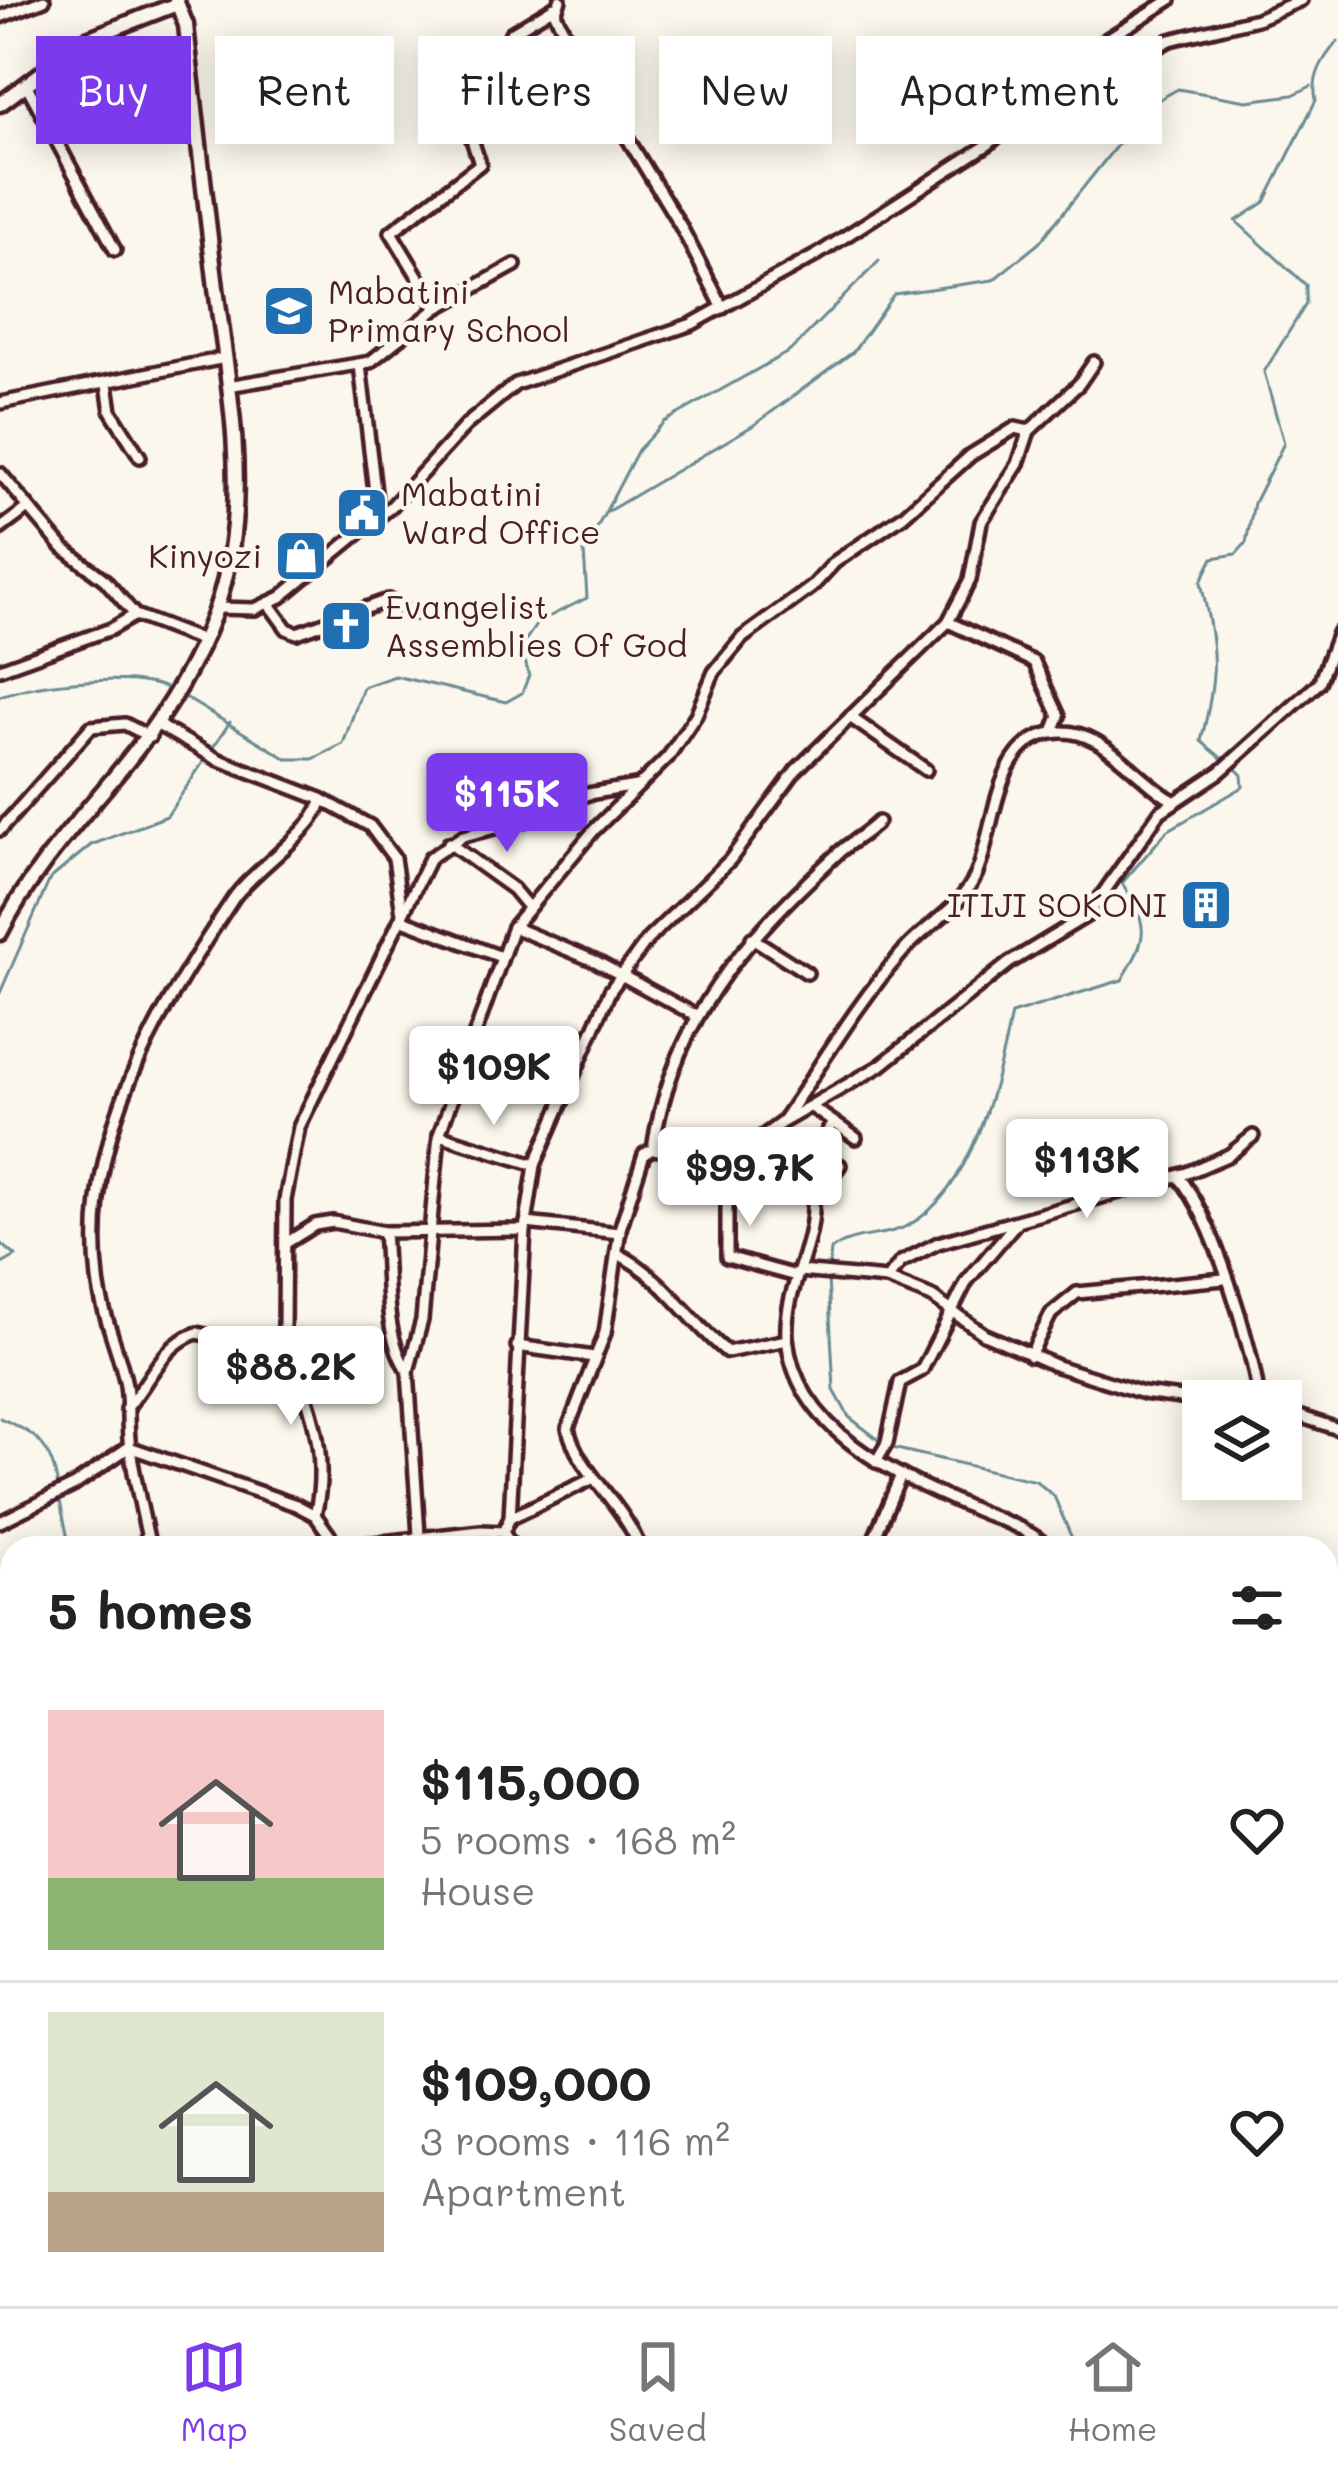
<!DOCTYPE html>
<html lang="en">
<head>
<meta charset="utf-8">
<style>
	:root { --surface:#fff; --page:#f2f2f2; --text:#222; --muted:#767676; --line:#e0e0e0; --accent:#7c3aed }
	body { margin:0; font-family:Mali,sans-serif; background:var(--page); color:var(--text); height:100vh; display:flex; flex-direction:column; font-size:45px; white-space:nowrap }
	* { box-sizing:border-box; margin:0 }
	p { font-size:39px; color:var(--muted) }
	.icon { flex:none; width:66px; height:66px; fill:none; stroke:currentColor; stroke-width:2; stroke-linecap:round; stroke-linejoin:round }
	.map { position:relative; flex:1; overflow:hidden }
	.drawer { position:absolute; left:0px; top:1536px; width:1338px; height:771px; display:flex; flex-direction:column; background:var(--surface); border-radius:36px 36px 0 0; box-shadow:0 6px 30px #0003 }
	.drawer>* { flex:none }
	.hud { position:absolute; left:36px; top:36px; width:1266px; height:108px; display:flex; gap:24px }
	.controls { position:absolute; left:1182px; top:1380px; display:grid; gap:24px }
	.controls a { display:grid; place-items:center; width:120px; height:120px; border-radius:0px; background:var(--surface); box-shadow:0 6px 30px #0003; font-size:60px }
	.price { position:absolute; translate:-50% -102px; padding:0 27px; border-radius:12px; background:#fff; color:#222; font-size:39px; line-height:78px; filter:drop-shadow(0 3px 6px #0008) }
	.price::after { content:''; position:absolute; left:50%; top:72px; width:36px; height:27px; margin-left:-18px; background:inherit; clip-path:polygon(0 0,100% 0,50% 100%) }
	.price.active { background:var(--accent); color:#fff }
	ul { padding:0; list-style:none }
	li { display:flex; align-items:center; gap:36px; height:300px; padding:0 48px }
	li+li { border-top:3px solid var(--line) }
	li span { display:grid; place-items:center; flex:none; width:336px; height:240px; border-radius:0px; color:#555 }
	li>.icon { margin-inline-start:auto }
	span .icon { width:144px; height:144px; fill:#fffc; stroke-width:1 }
	li b { font-size:51px }
	h2 { display:flex; justify-content:space-between; align-items:center; height:144px; padding:0 48px; font-size:51px }
	.tag { padding:0 42px; border-radius:0px; background:var(--surface); box-shadow:0 6px 30px #0003; font-size:42px; line-height:108px }
	.tag.active { background:var(--accent); color:#fff }
	.menu { display:flex; justify-content:space-around; align-items:center; height:168px; border-top:3px solid var(--line); background:var(--surface); font-size:33px; color:var(--muted) }
	.menu a { display:grid; justify-items:center; gap:6px }
	.menu .active { color:var(--accent) }
	.map>svg:first-child { display:block }
</style>
</head>
<body>
<div class="map">
<svg width="1338" height="2306" viewBox="0 0 1338 2306">
	<rect width="100%" height="100%" fill="#fbf7ec"/>
	<filter id="ink" filterUnits="userSpaceOnUse"><feTurbulence type="fractalNoise" baseFrequency=".00833" numOctaves="2"/><feDisplacementMap in="SourceGraphic" scale="24" xChannelSelector="R" yChannelSelector="G"/><feConvolveMatrix kernelMatrix="1 2 1 2 8 2 1 2 1" color-interpolation-filters="sRGB"/></filter>
	<g filter="url(#ink)">
		<g fill="none" stroke-linecap="round" stroke-linejoin="round">
			<g stroke="#6a8a91" stroke-width="3">
				<path d="M606 511 638 450 664 422 790 351 879 261"/>
				<path d="M181 695 287 759H313L343 744 363 687 395 676 506 702 522 693 529 675 521 647 538 622 587 598 584 551 605 513 754 425 853 352 894 294 993 280 1039 243 1149 105 1178 89 1247 101 1293 95 1311 86"/>
				<path d="M0 696C40 682 133 672 172 690"/>
				<path d="M1225 761 1201 741C1219 671 1216 652 1201 582L1213 558 1236 554 1246 543 1254 503 1284 443 1264 372 1306 304V285L1236 221 1265 202 1316 100C1311 77 1323 58 1338 41"/>
				<path d="M0 993 50 879 91 845 167 816 230 722"/>
				<path d="M0 1243 16 1256 0 1265"/>
				<path d="M829 1268 831 1250C854 1232 883 1239 909 1225 972 1191 998 1081 1011 1014L1122 980C1148 937 1150 927 1122 883L1167 831 1243 787 1242 775 1233 766"/>
				<path d="M828 1278 834 1390 849 1417 888 1447 1036 1481 1054 1496 1076 1548"/>
				<path d="M0 1418C39 1435 51 1445 58 1487"/>
				<path d="M59 1497 70 1548"/>
				<path d="M0 1634 12 1633"/>
				<path d="M1326 1742 1338 1746"/>
				<path d="M0 1758 12 1763"/>
				<path d="M389 2295 397 2306"/>
			</g>
			<g stroke="#4a1f2b" stroke-width="18">
				<g id="street">
					<path d="M560 0 555 13 568 40 680 225 723 308"/>
					<path d="M0 17 44 0"/>
					<path d="M26 84 115 250"/>
					<path d="M1021 121 1170 40 1257 19 1301 0"/>
					<path d="M437 308 391 232 480 164 461 106 490 79 511 33 554 7"/>
					<path d="M360 365 378 517"/>
					<path d="M107 384 111 411 140 457"/>
					<path d="M228 386 370 362 437 308 515 265"/>
					<path d="M0 403 225 358"/>
					<path d="M1029 431 1079 384 1094 362"/>
					<path d="M0 473 63 548 105 580 135 615 203 641"/>
					<path d="M0 529 28 508"/>
					<path d="M268 603 287 629 297 633 388 600 410 613 426 611"/>
					<path d="M218 608 255 609 281 597 392 506 466 425 516 384 692 324 815 256 989 144 1107 39 1170 0"/>
					<path d="M948 622 1034 662 1059 716 1053 732"/>
					<path d="M0 669 111 629 135 615"/>
					<path d="M850 717 926 770"/>
					<path d="M158 725 217 759 321 799 370 826 394 858 403 920 501 957"/>
					<path d="M0 830 91 727 125 724 150 737"/>
					<path d="M449 843 513 889 528 907"/>
					<path d="M513 927 597 962 695 1015"/>
					<path d="M752 938 807 973"/>
					<path d="M813 1108 856 1138"/>
					<path d="M784 1119C822 1064 857 1003 901 954 925 925 959 911 976 875 995 832 993 748 1047 734 1099 720 1134 779 1172 800"/>
					<path d="M439 1135 535 1165"/>
					<path d="M653 1149C672 1020 743 942 835 856 848 843 864 836 878 822"/>
					<path d="M813 1155 832 1124"/>
					<path d="M1178 1176C1213 1216 1253 1347 1259 1401"/>
					<path d="M813 1201 840 1165"/>
					<path d="M526 1223 620 1233"/>
					<path d="M384 1232C388 1273 383 1337 408 1371"/>
					<path d="M286 1243 315 1225 333 1222 384 1232 525 1230"/>
					<path d="M618 1254C664 1277 689 1321 727 1352L787 1340"/>
					<path d="M799 1271 887 1279 932 1297 984 1334 1057 1366 1143 1393 1203 1401"/>
					<path d="M796 1276 727 1257V1162L807 1193 813 1201C815 1249 784 1288 787 1337 795 1433 900 1477 976 1510 1000 1520 1030 1529 1049 1548"/>
					<path d="M887 1279 901 1262 938 1243 1187 1173 1229 1155 1253 1136"/>
					<path d="M278 1340C310 1390 330 1456 315 1515"/>
					<path d="M517 1346 594 1357"/>
					<path d="M1030 1356 1051 1314 1077 1293 1224 1279"/>
					<path d="M126 1409C149 1383 162 1344 197 1333L263 1348 284 1332 285 1200 299 1127 430 858 463 836 530 819 588 794 636 786"/>
					<path d="M1281 1410 1338 1429"/>
					<path d="M876 1462 887 1443 900 1382 922 1370 967 1281 1016 1223"/>
					<path d="M510 1518 594 1478"/>
					<path d="M0 1522 73 1486 129 1447 296 1505 315 1515 338 1547 481 1531 503 1532 513 1548"/>
					<path d="M419 1535 408 1371 422 1320 439 1135 513 927 594 830 668 757 696 715 714 672 742 638 812 587 835 562 903 516 971 455 1015 428 1029 431 1018 464 981 522 970 580 948 622 796 770 730 860 648 939 610 991 535 1165 525 1230 510 1518 503 1532"/>
					<path d="M150 1548C143 1515 135 1482 130 1449 127 1428 129 1406 126 1385 119 1349 102 1316 98 1279 81 1137 158 1012 233 899 253 869 320 828 321 799"/>
					<path d="M640 1548C622 1501 577 1471 568 1428L605 1333 620 1229 644 1154 653 1149 727 1162 781 1123 880 1066 1009 963 1088 915 1160 812 1220 772 1319 683 1338 633"/>
					<path d="M870 1548 901 1475"/>
					<path d="M1326 1768 1338 1770"/>
					<path d="M1326 1848 1338 1849"/>
					<path d="M1326 1873 1338 1880"/>
					<path d="M0 2031 12 2052"/>
					<path d="M1326 2212H1338"/>
					<path d="M1326 2281 1338 2291"/>
					<path d="M47 2295V2306"/>
					<path d="M125 2295V2306"/>
					<path d="M485 2295 490 2306"/>
					<path d="M655 2295 659 2306"/>
					<path d="M777 2295 781 2306"/>
					<path d="M901 2295 905 2306"/>
					<path d="M1025 2295 1029 2306"/>
					<path d="M1140 2295 1145 2306"/>
					<path d="M1267 2295 1271 2306"/>
					<path d="M261 2306V2295"/>
					<path d="M934 2306 962 2295"/>
				</g>
			</g>
			<g stroke="#4a1f2b" stroke-width="21">
				<g id="secondary">
					<path d="M0 104 87 39 177 4"/>
					<path d="M0 933C46 840 130 775 181 684 205 642 224 597 231 549 244 466 228 378 217 296 206 205 195 115 186 25L176 0"/>
				</g>
			</g>
			<use href="#street" stroke="#fbf7ec" stroke-width="9"/>
			<use href="#secondary" stroke="#fbf7ec" stroke-width="12"/>
		</g>
	</g>
	<defs>
		<g id="school-square" transform="scale(2.7)"><rect x="-9" y="-9" width="18" height="18" rx="4" fill="#1f6fb2" stroke="#fbf7ec"/><path d="M0-5L7-2L0 1L-7-2ZM-4 1L0 2.5L4 1V4Q0 6-4 4Z" fill="#fff"/></g>
		<g id="civic-square" transform="scale(2.7)"><rect x="-9" y="-9" width="18" height="18" rx="4" fill="#1f6fb2" stroke="#fbf7ec"/><path d="M-.6-6.5H3V-4.5H.6V-3L4-1V1h2V6H-6V1h2V-1L-.6-3ZM-1.2 2.5V6h2.4V2.5Z" fill="#fff"/></g>
		<g id="shop-square" transform="scale(2.7)"><rect x="-9" y="-9" width="18" height="18" rx="4" fill="#1f6fb2" stroke="#fbf7ec"/><path d="M-5-2.5h2.3a2.7 3.5 0 0 1 5.4 0H5L5.5 6h-11ZM-1.5-2.5h3a1.5 2.3 0 0 0-3 0Z" fill="#fff"/></g>
		<g id="church-square" transform="scale(2.7)"><rect x="-9" y="-9" width="18" height="18" rx="4" fill="#1f6fb2" stroke="#fbf7ec"/><path d="M-1.2-6h2.4v3.5h3.3v2.4h-3.3V6h-2.4V-.1h-3.3v-2.4h3.3Z" fill="#fff"/></g>
		<g id="building-square" transform="scale(2.7)"><rect x="-9" y="-9" width="18" height="18" rx="4" fill="#1f6fb2" stroke="#fbf7ec"/><path d="M-4-6H4V6H1V3H-1V6H-4ZM-2.5-4.3h1.7v1.8h-1.7ZM.8-4.3h1.7v1.8H.8ZM-2.5-1h1.7V.8h-1.7ZM.8-1h1.7V.8H.8Z" fill="#fff"/></g>
	</defs>
	<g fill-rule="evenodd">
		<use href="#school-square" x="289" y="311"/>
		<use href="#civic-square" x="362" y="513"/>
		<use href="#shop-square" x="301" y="556"/>
		<use href="#church-square" x="346" y="626"/>
		<use href="#building-square" x="1206" y="905"/>
	</g>
	<g text-anchor="middle" stroke-width="9" stroke-linejoin="round" paint-order="stroke">
		<g font-size="33" fill="#4a1f2b" stroke="#fbf7ec" text-anchor="start">
			<text x="328" y="304">Mabatini<tspan x="328" dy="38">Primary School</tspan></text>
			<text x="401" y="506">Mabatini<tspan x="401" dy="38">Ward Office</tspan></text>
			<text x="262" y="568" text-anchor="end">Kinyozi</text>
			<text x="385" y="619">Evangelist<tspan x="385" dy="38">Assemblies Of God</tspan></text>
			<text x="1167" y="917" text-anchor="end">ITIJI SOKONI</text>
		</g>
	</g>
</svg>
<div class="controls">
<a><svg class="icon" aria-label="layers" viewBox="0 0 24 24"><path d="M12 4l9 5-9 5-9-5zM3 14l9 5 9-5"/></svg></a>
</div>
<b class="price active" style="left:507px;top:855px">$115K</b>
<b class="price" style="left:494px;top:1128px">$109K</b>
<b class="price" style="left:1087px;top:1221px">$113K</b>
<b class="price" style="left:750px;top:1229px">$99.7K</b>
<b class="price" style="left:291px;top:1428px">$88.2K</b>
<div class="hud">
<a class="tag active">Buy</a>
<a class="tag">Rent</a>
<a class="tag">Filters</a>
<a class="tag">New</a>
<a class="tag">Apartment</a>
</div>
<section class="drawer">
<h2>5 homes<svg class="icon" aria-label="filters" viewBox="0 0 24 24"><path d="M4 7h16M4 17h16"/><circle cx="9" cy="7" r="2"/><circle cx="15" cy="17" r="2"/></svg></h2>
<ul>
<li><span style="background:linear-gradient(#f6c9c9 70%,#8fb573 0)"><svg class="icon" aria-label="home" viewBox="0 0 24 24"><path d="M3 11l9-7 9 7M6 9v11h12V9"/></svg></span><div><b>$115,000</b><p>5 rooms · 168 m²</p><p>House</p></div><svg class="icon" aria-label="heart" viewBox="0 0 24 24"><path d="M12 20l-8-8c-3-5 5-10 8-4 3-6 11-1 8 4z"/></svg></li>
<li><span style="background:linear-gradient(#dfe7d0 75%,#b9a48a 0)"><svg class="icon" aria-label="home" viewBox="0 0 24 24"><path d="M3 11l9-7 9 7M6 9v11h12V9"/></svg></span><div><b>$109,000</b><p>3 rooms · 116 m²</p><p>Apartment</p></div><svg class="icon" aria-label="heart" viewBox="0 0 24 24"><path d="M12 20l-8-8c-3-5 5-10 8-4 3-6 11-1 8 4z"/></svg></li>
</ul>
</section>
</div>
<nav class="menu">
<a class="active"><svg class="icon" aria-label="map" viewBox="0 0 24 24"><path d="M3 6l6-2 6 2 6-2v14l-6 2-6-2-6 2zM9 4v14M15 6v14"/></svg>Map</a>
<a><svg class="icon" aria-label="saved" viewBox="0 0 24 24"><path d="M7 4h10v16l-5-4-5 4z"/></svg>Saved</a>
<a><svg class="icon" aria-label="home" viewBox="0 0 24 24"><path d="M3 11l9-7 9 7M6 9v11h12V9"/></svg>Home</a>
</nav>
</body>
</html>
